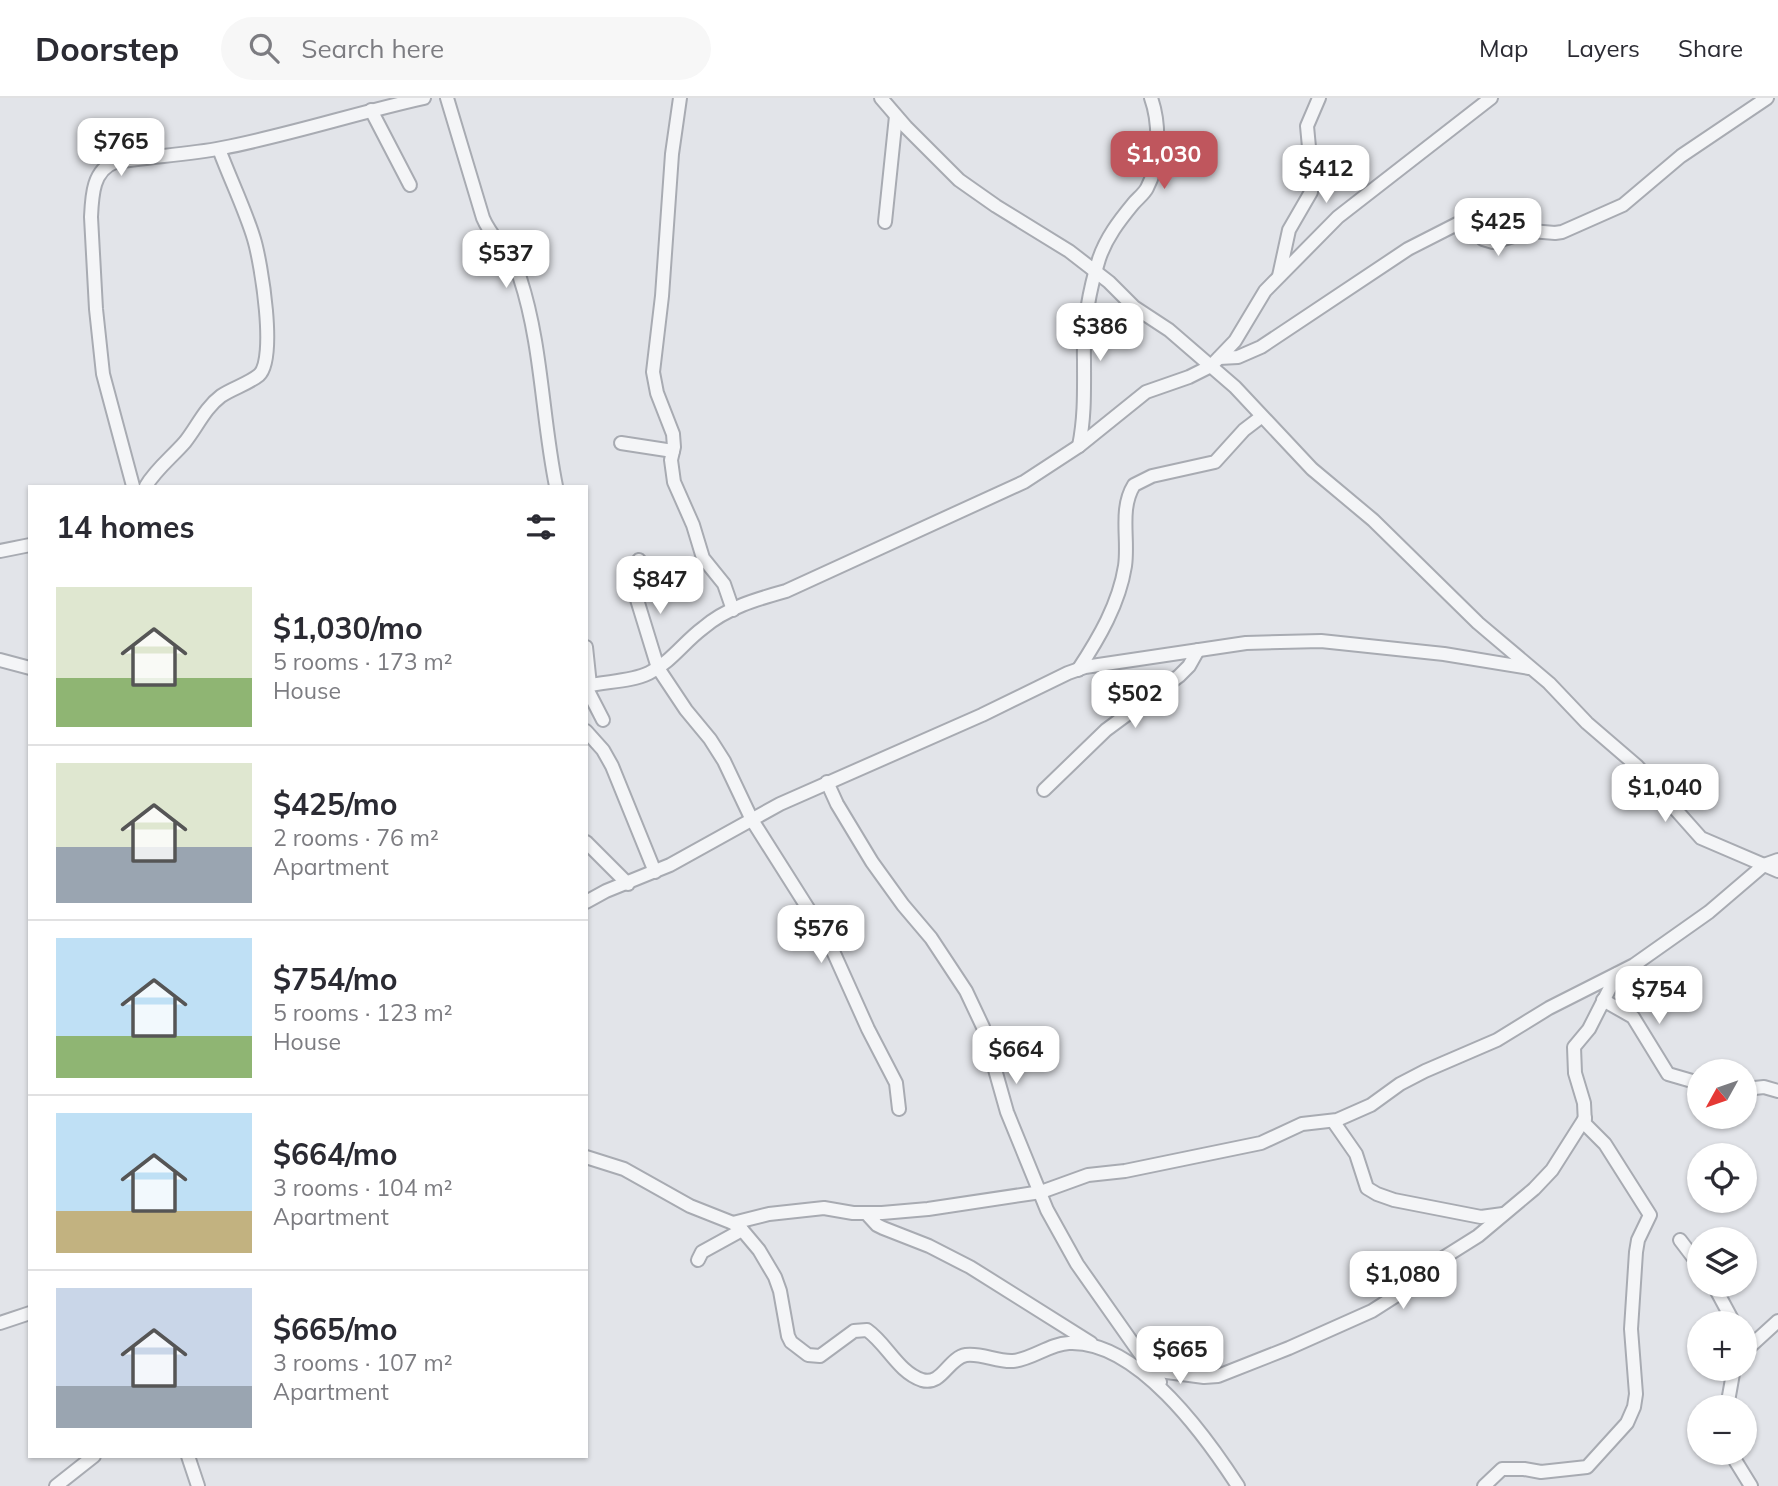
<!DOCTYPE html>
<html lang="en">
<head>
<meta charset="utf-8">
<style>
	:root { --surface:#fff; --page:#f7f7f7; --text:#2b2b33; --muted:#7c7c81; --line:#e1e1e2; --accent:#bf565d }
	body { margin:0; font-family:Mulish,sans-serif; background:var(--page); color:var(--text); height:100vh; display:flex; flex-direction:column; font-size:26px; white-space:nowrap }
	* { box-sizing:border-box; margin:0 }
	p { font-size:23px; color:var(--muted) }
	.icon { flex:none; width:38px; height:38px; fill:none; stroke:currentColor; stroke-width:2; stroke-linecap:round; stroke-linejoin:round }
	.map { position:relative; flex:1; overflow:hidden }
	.details { position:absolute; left:28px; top:387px; width:560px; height:973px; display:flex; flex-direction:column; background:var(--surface); border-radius:0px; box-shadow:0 2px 5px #0004 }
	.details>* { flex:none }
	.needle { width:46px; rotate:230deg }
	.controls { position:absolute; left:1687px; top:961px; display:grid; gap:14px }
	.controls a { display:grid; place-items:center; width:70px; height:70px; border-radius:50%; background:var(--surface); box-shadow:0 2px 5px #0004; font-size:35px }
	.price { position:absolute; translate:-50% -60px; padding:0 16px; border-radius:14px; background:#fff; color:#222; font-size:23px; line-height:46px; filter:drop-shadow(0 2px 4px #0008) }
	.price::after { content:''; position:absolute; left:50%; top:42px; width:21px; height:16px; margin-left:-10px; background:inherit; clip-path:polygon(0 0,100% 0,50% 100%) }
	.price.on { background:var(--accent); color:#fff }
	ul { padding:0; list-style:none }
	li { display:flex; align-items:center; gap:21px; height:175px; padding:0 28px }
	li+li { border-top:2px solid var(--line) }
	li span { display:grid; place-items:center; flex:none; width:196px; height:140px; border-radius:0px; color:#555 }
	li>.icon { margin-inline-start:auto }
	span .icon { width:84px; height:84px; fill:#fffc; stroke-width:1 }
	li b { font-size:30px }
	h2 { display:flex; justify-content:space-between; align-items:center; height:84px; padding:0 28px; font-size:30px }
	header { display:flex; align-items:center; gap:42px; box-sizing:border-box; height:98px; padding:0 35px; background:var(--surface); border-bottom:2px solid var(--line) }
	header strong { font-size:33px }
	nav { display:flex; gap:38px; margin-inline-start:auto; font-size:24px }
	.search { width:490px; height:63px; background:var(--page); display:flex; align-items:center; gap:18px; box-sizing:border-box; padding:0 24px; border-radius:38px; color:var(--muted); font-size:26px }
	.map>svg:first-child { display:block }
</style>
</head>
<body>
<header>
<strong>Doorstep</strong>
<div class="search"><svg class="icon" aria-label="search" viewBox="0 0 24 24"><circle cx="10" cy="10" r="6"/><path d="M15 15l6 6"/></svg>Search here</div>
<nav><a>Map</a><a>Layers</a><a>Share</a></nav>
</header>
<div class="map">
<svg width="1778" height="1388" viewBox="0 0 1778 1388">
	<rect width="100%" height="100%" fill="#e2e4e9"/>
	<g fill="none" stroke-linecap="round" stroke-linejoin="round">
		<g stroke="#a8abb2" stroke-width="16">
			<g id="minor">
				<path d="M447 0 483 120C492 142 513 157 520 180 542 247 542 320 556 388"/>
				<path d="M680 0 672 56 662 198 653 274 657 295 673 336 674 349 671 362 674 384 693 427 703 460 724 486 733 512"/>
				<path d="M881 0 906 29 959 82 996 108 1069 153 1109 184 1134 209 1169 232 1235 289 1312 371 1373 422 1478 525 1549 585 1587 625 1637 668 1701 740 1778 773"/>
				<path d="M371 12 410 87"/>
				<path d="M885 124 896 18"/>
				<path d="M1279 178 1289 132 1311 94 1312 81 1307 28 1319 0"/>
				<path d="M1219 260 1238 259 1261 249 1408 151 1457 126H1466L1483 141 1493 144 1531 133 1555 135 1562 134 1623 107 1681 58 1767 0"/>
				<path d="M621 345 673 353"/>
				<path d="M1079 348C1085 318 1084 292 1084 262 1083 228 1089 193 1099 161 1106 140 1119 123 1133 106 1137 101 1144 96 1147 90 1160 66 1160 25 1151 0"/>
				<path d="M133 388 103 276 96 211 91 119C92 97 93 72 115 64 151 58 187 57 222 50 290 37 356 15 424 0"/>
				<path d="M146 388C156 371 172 359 185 344 197 329 205 310 221 298 233 290 248 286 259 277 277 261 261 164 254 141 245 111 230 81 219 51"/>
				<path d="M0 453 30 447"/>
				<path d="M639 462 631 473V482L658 570 686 612 710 641 724 663 752 722 828 842 868 931 896 985 899 1011"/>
				<path d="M586 549 590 587"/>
				<path d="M0 562 30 570"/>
				<path d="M1078 572C1099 540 1119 506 1125 468 1129 441 1119 411 1134 387L1152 378 1215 364 1244 332 1261 319"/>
				<path d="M586 588C607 583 630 584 649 575 671 564 684 544 703 530 726 510 757 501 786 493L1024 384 1079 348 1146 294 1189 279 1211 268 1235 243 1265 193 1338 119 1491 0"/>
				<path d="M586 589 603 622"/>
				<path d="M586 633 603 652 612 668 655 774"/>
				<path d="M827 684 837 706 872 764 903 807 931 840 966 893 983 929 1007 1014 1047 1112 1077 1166 1160 1284"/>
				<path d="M1044 692 1106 632 1179 578 1189 568 1198 552"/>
				<path d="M586 744 628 786"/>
				<path d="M586 804 606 793 670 767 780 706 982 617 1068 575 1085 569 1246 545 1321 543 1444 556 1529 570"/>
				<path d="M1603 902 1633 919 1668 976 1699 985"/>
				<path d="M1745 991 1764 989 1778 993"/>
				<path d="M1333 1023 1356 1056 1367 1090 1377 1096 1394 1102 1481 1119 1503 1116"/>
				<path d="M586 1059 624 1071 690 1108 738 1127 759 1152 775 1179 780 1193 788 1238 791 1244 808 1257 820 1258 854 1233 867 1232C887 1246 898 1274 922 1282 942 1288 948 1260 966 1257 982 1255 997 1264 1013 1263 1033 1261 1049 1246 1069 1245 1137 1242 1205 1337 1238 1388"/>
				<path d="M866 1115 877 1127 883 1130 929 1148 970 1169 1091 1245"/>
				<path d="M733 1125 769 1116 824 1110 853 1115H882L928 1111 1041 1094 1088 1077 1125 1073 1261 1045 1302 1026 1337 1022 1371 1007 1400 986 1425 973 1497 942 1549 910 1634 867 1709 814 1764 767 1778 762"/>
				<path d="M1680 1142 1699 1167"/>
				<path d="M698 1162 702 1154 742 1132"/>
				<path d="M1713 1186 1734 1225"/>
				<path d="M0 1225 30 1215"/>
				<path d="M1745 1253 1778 1223"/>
				<path d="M1152 1272 1204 1279 1218 1278 1289 1250 1372 1213 1408 1190 1435 1165 1478 1138 1534 1091 1552 1072 1585 1020"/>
				<path d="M1727 1309 1734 1270"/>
				<path d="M1730 1354 1751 1388"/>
				<path d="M188 1358 198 1388"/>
				<path d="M56 1388 94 1358"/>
				<path d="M1484 1388 1502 1371H1524L1541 1374 1587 1369 1627 1325 1634 1309 1636 1296 1631 1231 1636 1154 1638 1142 1650 1117 1605 1046 1585 1026 1584 1005 1575 975 1574 949 1589 931 1617 876"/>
			</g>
		</g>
		<use href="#minor" stroke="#f4f5f7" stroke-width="12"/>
	</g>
</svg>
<div class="controls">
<a><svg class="needle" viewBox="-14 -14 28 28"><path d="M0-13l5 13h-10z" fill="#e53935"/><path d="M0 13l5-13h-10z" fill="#7c7c81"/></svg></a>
<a><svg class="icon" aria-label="locate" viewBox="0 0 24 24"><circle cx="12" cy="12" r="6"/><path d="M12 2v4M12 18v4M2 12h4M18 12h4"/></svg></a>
<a><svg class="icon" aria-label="layers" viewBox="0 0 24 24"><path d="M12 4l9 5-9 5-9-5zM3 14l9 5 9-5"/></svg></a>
<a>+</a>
<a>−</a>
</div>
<b class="price" style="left:121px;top:80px">$765</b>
<b class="price on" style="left:1164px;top:93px">$1,030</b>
<b class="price" style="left:1326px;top:107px">$412</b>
<b class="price" style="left:1498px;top:160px">$425</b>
<b class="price" style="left:506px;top:192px">$537</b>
<b class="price" style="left:1100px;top:265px">$386</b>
<b class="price" style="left:660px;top:518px">$847</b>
<b class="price" style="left:1135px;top:632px">$502</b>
<b class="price" style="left:1665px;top:726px">$1,040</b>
<b class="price" style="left:821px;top:867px">$576</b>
<b class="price" style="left:1659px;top:928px">$754</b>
<b class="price" style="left:1016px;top:988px">$664</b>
<b class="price" style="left:1403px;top:1213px">$1,080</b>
<b class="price" style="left:1180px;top:1288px">$665</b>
<section class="details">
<h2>14 homes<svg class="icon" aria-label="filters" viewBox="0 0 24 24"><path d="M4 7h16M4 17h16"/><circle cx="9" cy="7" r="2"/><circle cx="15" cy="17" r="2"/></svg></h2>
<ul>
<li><span style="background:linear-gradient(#dfe7d0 65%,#8fb573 0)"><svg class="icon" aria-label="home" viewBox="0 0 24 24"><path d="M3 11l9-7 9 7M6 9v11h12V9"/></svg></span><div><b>$1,030/mo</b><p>5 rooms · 173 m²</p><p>House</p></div></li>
<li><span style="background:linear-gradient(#dfe7d0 60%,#9aa5b1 0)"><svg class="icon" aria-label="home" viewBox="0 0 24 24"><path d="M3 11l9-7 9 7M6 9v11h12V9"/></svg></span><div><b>$425/mo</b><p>2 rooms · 76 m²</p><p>Apartment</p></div></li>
<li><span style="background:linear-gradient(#bfe0f5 70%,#8fb573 0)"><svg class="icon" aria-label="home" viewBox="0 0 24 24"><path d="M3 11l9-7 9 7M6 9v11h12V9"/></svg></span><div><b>$754/mo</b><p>5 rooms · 123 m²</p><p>House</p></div></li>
<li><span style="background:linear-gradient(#bfe0f5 70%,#c2b280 0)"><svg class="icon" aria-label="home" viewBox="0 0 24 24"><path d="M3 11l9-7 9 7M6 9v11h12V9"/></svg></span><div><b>$664/mo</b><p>3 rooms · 104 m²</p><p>Apartment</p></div></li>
<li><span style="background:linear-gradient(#c9d6e8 70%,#9aa5b1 0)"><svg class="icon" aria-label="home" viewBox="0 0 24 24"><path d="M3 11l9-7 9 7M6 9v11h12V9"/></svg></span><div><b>$665/mo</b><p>3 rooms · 107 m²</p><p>Apartment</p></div></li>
</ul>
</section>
</div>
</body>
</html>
